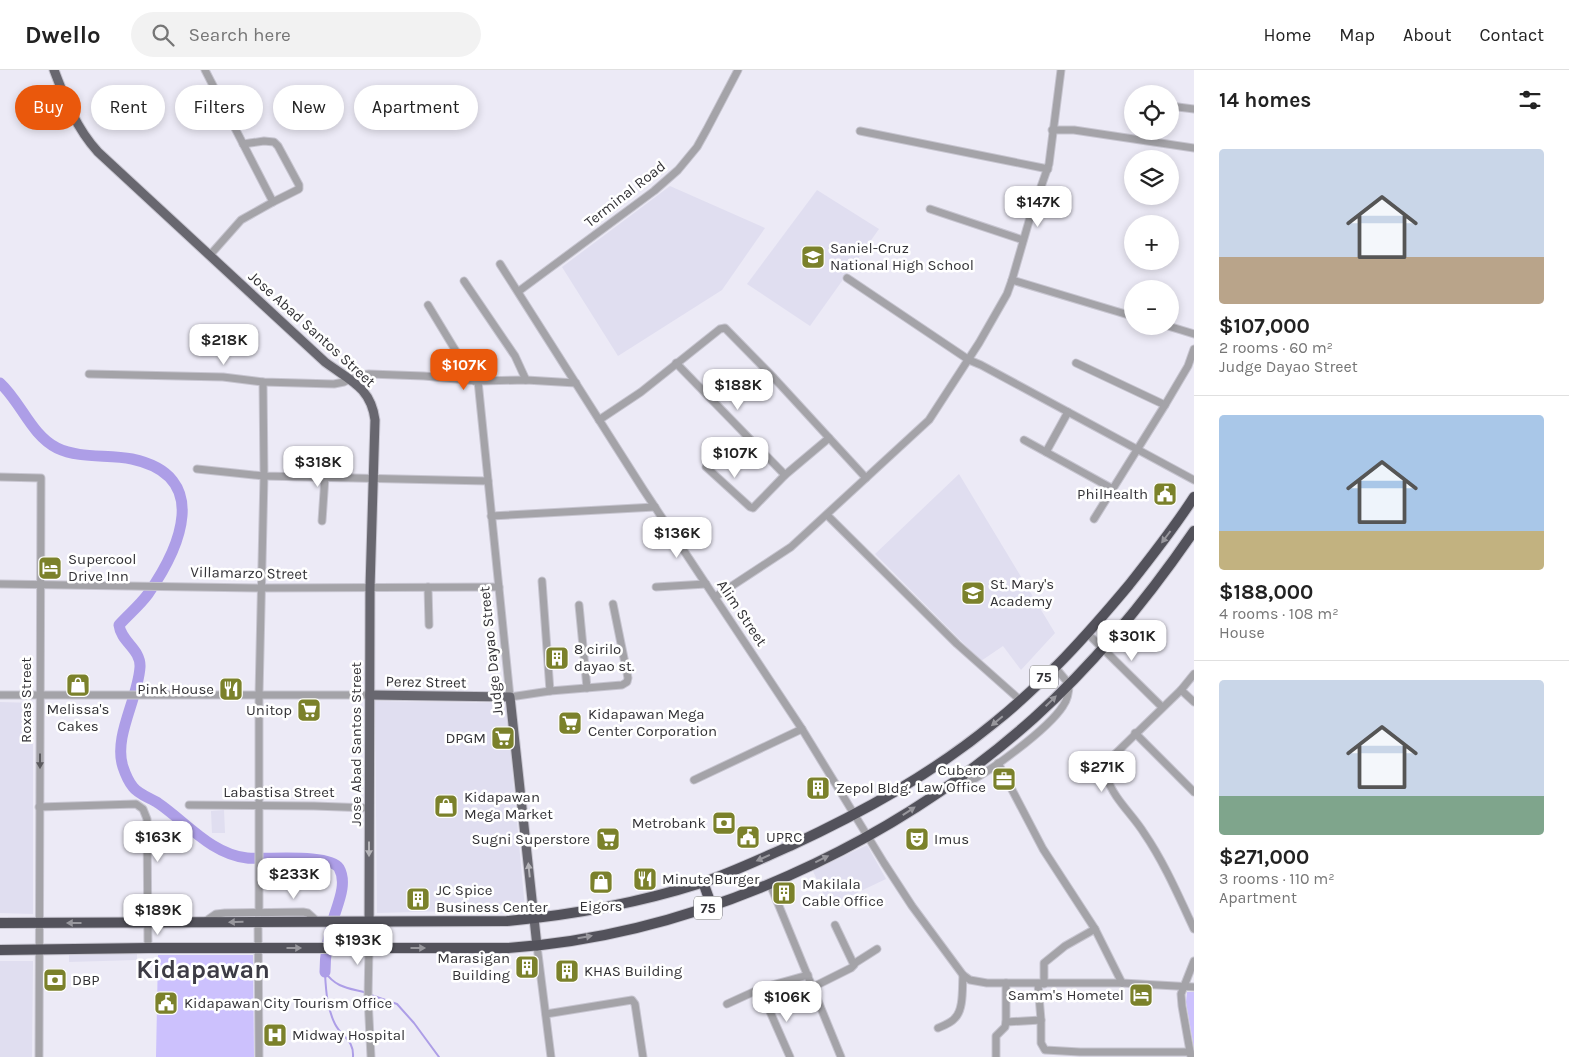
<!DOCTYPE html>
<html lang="en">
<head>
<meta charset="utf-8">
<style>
	:root { --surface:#fff; --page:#f2f2f2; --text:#222; --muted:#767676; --line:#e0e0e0; --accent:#ea580c }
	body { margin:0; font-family:Karla,sans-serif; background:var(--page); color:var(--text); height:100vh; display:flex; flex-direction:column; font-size:19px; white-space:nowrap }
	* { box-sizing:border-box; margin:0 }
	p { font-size:16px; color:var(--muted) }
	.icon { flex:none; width:28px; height:28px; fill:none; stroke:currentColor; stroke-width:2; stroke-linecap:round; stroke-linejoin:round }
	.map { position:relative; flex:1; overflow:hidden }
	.details { display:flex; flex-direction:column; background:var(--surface); width:375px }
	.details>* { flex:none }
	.guide { position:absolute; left:15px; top:15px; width:475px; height:45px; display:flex; gap:10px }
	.tools { position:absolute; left:1124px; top:15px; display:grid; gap:10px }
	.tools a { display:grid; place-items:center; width:55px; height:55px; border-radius:50%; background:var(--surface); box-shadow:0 2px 8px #0003; font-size:25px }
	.price { position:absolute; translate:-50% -42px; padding:0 11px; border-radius:10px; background:#fff; color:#222; font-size:16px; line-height:32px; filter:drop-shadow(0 1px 2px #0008) }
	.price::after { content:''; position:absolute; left:50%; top:30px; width:15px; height:11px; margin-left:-8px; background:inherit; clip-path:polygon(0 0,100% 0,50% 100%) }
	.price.current { background:var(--accent); color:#fff }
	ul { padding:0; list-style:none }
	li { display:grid; align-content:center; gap:10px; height:265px; padding:0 25px }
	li+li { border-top:1px solid var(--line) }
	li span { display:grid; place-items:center; height:155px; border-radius:5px; color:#555 }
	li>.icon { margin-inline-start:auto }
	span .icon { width:90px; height:90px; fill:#fffc; stroke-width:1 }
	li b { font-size:21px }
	h2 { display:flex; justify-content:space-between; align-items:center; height:60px; padding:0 25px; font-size:21px }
	.tag { padding:0 18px; border-radius:22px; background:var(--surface); box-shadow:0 2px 8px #0003; font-size:18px; line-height:45px }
	.tag.current { background:var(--accent); color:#fff }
	header { display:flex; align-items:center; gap:30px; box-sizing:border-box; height:70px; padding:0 25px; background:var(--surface); border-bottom:1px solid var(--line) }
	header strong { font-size:24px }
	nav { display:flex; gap:28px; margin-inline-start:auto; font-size:18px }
	.search { width:350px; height:45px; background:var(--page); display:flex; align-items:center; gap:12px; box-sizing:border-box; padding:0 18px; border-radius:28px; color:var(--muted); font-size:19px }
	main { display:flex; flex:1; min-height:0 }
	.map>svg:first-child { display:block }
</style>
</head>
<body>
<header>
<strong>Dwello</strong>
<div class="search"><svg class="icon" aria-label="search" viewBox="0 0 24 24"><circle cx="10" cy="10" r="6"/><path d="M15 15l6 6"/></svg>Search here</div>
<nav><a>Home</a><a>Map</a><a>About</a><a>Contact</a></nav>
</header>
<main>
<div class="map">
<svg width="1194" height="987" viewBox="0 0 1194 987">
	<rect width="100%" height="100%" fill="#eceaf6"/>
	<g fill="#e0def0">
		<path d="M670 116 765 158 722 220 618 286 562 197Z"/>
		<path d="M817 120 879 159 810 256 747 214Z"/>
		<path d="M959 404 1055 563 1021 600 1003 576 981 591 875 484Z"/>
		<path d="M375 631 506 633 525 839 377 843Z"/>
		<path d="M0 632 33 633V844L0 843Z"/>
		<path d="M224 740 225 763H212L211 741Z"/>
		<path d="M867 775 886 809 829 836 813 801Z"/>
		<path d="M137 883V890L69 892V885Z"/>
		<path d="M0 891H33L32 987H0Z"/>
	</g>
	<g fill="#ccc1fd">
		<path d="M158 885H253L254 987H156Z"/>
		<path d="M1187 922H1194V978L1186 932Z"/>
	</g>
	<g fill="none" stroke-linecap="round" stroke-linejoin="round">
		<g stroke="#ad9ee7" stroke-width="2">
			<path d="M325 902C336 918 349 918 367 923"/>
			<path d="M325 904C326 921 327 938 335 954 342 968 354 969 353 987"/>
			<path d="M371 925 397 934 414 953 439 987"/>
		</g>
		<path stroke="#ad9ee7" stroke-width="11" d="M0 313C21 332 31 365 57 378 80 389 108 384 132 389 212 406 180 478 148 524 140 535 129 544 119 555 121 572 141 579 140 597 138 629 113 667 123 697 125 703 128 711 133 717 138 724 150 728 158 733 186 752 211 784 247 788 266 790 329 783 339 798 348 814 337 835 333 850 328 867 325 884 325 902"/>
		<g stroke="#c7c5d0" stroke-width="9">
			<g id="minor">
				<path d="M205 0 273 132"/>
				<path d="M1061 0 1049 94 1029 151 1012 210 1132 246"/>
				<path d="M1170 36 1194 39"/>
				<path d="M1052 60H1074L1194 78"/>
				<path d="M860 61 1048 99"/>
				<path d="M930 139 1023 170"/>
				<path d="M210 185 241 150 273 132 299 119V115L278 76 274 72 264 71 243 74"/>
				<path d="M500 194 643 419 802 659 884 793 912 836 963 905 970 910 987 913H1122L1194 917"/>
				<path d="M847 208 969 290 981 295 1194 410"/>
				<path d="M464 211 515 286 526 310"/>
				<path d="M519 221 654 121 678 100 697 77 707 59 738 0"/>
				<path d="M428 235 474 311"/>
				<path d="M1168 256 1194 264"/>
				<path d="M676 293 785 405"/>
				<path d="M1076 293 1165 335"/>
				<path d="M89 304 223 307 263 312 334 314 344 312 359 305 369 304 424 306 478 311 526 310 576 313"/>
				<path d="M478 311 510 627 550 621 622 615 627 612 628 608 613 534"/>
				<path d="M599 350 641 322 720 259 725 258 774 308 866 408"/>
				<path d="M1024 370 1113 419"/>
				<path d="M1046 382 1068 342"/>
				<path d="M706 397 750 437 753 438 785 405 829 368"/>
				<path d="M197 399 264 406 488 411"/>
				<path d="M0 407 41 408 39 987"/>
				<path d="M827 445 957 574 1020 630"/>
				<path d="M491 446 655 437"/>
				<path d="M1094 449 1165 335 1188 296 1194 279"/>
				<path d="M322 451 325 407"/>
				<path d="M542 511 550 621"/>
				<path d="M0 514 260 518 499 517"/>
				<path d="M428 517 429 555"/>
				<path d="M656 517 706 514"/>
				<path d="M715 527 791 477 929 350 979 273 1007 224 1012 210"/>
				<path d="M579 535 587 618"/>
				<path d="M1087 563 1162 637"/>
				<path d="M1194 604 1181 620 1112 687C1108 694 1104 700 1107 708 1114 729 1133 745 1144 763 1164 792 1179 827 1194 859"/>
				<path d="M1181 620 1194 632"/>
				<path d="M0 625H370"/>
				<path d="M1135 663 1194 722"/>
				<path d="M998 693 1043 779 1095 859 1122 913"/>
				<path d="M694 710 802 659"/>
				<path d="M943 720C950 719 956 718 962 715 988 704 1048 659 1063 636 1068 629 1069 622 1069 614L1054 596"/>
				<path d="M189 735 314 736 369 738"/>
				<path d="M39 737 136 734 143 739 147 749 148 878"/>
				<path d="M770 814 841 987"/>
				<path d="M259 841V625L264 406 263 312"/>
				<path d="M258 851 259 987"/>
				<path d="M203 853 216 844 225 843 303 842 308 843 317 851"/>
				<path d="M537 876 551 987"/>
				<path d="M369 878 368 928 371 987"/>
				<path d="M855 893 877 879"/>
				<path d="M1038 914 1041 950V973L1045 980 1080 982H1190"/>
				<path d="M1044 914V893L1065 876 1095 859"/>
				<path d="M813 917 851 898 854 895 835 855"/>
				<path d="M727 934 762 918"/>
				<path d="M546 944 632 930 635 934 643 987"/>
				<path d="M1006 952 1041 950"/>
				<path d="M938 958C943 956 951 953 955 948 964 939 962 918 963 905"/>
				<path d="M790 987 764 928 762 918 808 905"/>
				<path d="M996 987V966L1005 957 1006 952V913"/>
				<path d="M1191 987 1182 936 1181 924 1194 891"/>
			</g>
		</g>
		<g stroke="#c7c5d0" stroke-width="11">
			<g id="major">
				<path d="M54 0C65 29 76 58 98 82L325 292C349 310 371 317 375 350L370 518 369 878"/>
				<path d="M370 625 510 627 537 876"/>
			</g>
		</g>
		<g stroke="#c7c5d0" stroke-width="12">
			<g id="highway">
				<path d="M703 812 712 837"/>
				<path d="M0 853 507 851C572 845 638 833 701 813 731 803 760 789 790 776 863 742 932 704 994 653 1044 613 1088 564 1129 515 1152 486 1174 458 1194 427"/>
				<path d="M0 880 148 878H508C698 865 893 774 1034 648 1095 593 1148 528 1194 461"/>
			</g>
		</g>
		<use href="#minor" stroke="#a4a3a8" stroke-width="7"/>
		<use href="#major" stroke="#68676f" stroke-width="9"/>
		<use href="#highway" stroke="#53525b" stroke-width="10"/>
	</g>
	<defs><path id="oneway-solid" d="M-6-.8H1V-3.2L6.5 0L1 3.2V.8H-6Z" transform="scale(1.25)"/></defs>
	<g fill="#98979d">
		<use href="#oneway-solid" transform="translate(1166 467) rotate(127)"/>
		<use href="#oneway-solid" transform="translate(1051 631) rotate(-44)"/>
		<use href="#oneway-solid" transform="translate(997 651) rotate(140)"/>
		<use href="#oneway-solid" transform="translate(909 741) rotate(-33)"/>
		<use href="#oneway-solid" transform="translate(763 788) rotate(156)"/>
		<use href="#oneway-solid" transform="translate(822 789) rotate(-26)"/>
		<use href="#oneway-solid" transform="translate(236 852) rotate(178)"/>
		<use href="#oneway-solid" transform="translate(74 853) rotate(-180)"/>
		<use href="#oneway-solid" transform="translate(585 867) rotate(-10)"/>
		<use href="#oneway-solid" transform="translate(294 878)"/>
		<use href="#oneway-solid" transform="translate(418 878)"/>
	</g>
	<use fill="#5b5a5e" href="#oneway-solid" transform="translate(40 691) rotate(90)"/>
	<g fill="#b4b3b7">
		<use href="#oneway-solid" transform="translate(369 779) rotate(90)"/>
		<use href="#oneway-solid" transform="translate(529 800) rotate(-96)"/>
	</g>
	<defs>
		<g id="school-square" transform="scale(1.25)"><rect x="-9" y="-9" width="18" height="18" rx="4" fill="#7b812b" stroke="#fff"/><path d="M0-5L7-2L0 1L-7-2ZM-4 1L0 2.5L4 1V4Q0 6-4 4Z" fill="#fff"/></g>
		<g id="civic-square" transform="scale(1.25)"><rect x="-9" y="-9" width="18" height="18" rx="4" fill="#7b812b" stroke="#fff"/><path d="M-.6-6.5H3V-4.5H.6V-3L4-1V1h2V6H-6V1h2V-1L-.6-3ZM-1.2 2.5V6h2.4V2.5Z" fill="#fff"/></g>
		<g id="hotel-square" transform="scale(1.25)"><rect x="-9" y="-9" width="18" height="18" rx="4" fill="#7b812b" stroke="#fff"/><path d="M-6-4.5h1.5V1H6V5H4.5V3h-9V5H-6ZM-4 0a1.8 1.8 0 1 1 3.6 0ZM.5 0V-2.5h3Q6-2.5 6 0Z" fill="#fff"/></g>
		<g id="building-square" transform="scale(1.25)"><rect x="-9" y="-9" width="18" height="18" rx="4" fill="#7b812b" stroke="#fff"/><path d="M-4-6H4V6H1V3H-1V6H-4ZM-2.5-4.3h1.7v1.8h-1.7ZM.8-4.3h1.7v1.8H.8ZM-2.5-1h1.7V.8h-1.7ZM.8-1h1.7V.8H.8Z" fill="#fff"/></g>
		<g id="shop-square" transform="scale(1.25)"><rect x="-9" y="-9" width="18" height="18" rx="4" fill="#7b812b" stroke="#fff"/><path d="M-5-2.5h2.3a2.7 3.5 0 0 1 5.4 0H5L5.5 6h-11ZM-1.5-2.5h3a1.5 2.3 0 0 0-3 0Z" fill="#fff"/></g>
		<g id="restaurant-square" transform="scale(1.25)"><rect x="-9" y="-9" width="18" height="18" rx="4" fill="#7b812b" stroke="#fff"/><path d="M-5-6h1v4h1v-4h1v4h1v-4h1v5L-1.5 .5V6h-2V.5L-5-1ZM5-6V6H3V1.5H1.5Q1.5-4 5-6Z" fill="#fff"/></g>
		<g id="supermarket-square" transform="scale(1.25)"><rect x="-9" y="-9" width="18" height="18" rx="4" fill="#7b812b" stroke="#fff"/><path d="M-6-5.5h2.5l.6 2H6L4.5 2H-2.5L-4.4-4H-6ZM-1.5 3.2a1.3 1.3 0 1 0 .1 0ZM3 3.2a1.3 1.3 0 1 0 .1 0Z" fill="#fff"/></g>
		<g id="office-square" transform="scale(1.25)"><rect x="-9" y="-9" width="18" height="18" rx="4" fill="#7b812b" stroke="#fff"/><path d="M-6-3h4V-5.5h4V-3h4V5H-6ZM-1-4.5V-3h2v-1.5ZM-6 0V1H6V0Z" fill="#fff"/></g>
		<g id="bank-square" transform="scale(1.25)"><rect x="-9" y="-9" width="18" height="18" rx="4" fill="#7b812b" stroke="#fff"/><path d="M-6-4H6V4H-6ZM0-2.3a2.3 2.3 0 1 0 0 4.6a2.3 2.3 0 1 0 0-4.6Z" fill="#fff"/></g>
		<g id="theatre-square" transform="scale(1.25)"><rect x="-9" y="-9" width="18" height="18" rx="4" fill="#7b812b" stroke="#fff"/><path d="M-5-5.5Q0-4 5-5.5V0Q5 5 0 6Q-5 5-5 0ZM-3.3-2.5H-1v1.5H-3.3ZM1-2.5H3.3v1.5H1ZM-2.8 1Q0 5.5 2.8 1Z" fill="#fff"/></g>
		<g id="hospital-square" transform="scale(1.25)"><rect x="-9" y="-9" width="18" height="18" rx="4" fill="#7b812b" stroke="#fff"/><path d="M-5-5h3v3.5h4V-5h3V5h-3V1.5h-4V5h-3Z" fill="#fff"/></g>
	</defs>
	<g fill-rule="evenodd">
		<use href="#school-square" x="813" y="187"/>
		<use href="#civic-square" x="1165" y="424"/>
		<use href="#hotel-square" x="50" y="498"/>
		<use href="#school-square" x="973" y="523"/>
		<use href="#building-square" x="557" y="588"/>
		<use href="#shop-square" x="78" y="615"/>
		<use href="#restaurant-square" x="231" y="619"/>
		<use href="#supermarket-square" x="309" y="640"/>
		<use href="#supermarket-square" x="570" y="653"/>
		<use href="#supermarket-square" x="503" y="668"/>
		<use href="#office-square" x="1004" y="709"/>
		<use href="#building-square" x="818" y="718"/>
		<use href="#shop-square" x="446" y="736"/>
		<use href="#bank-square" x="724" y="753"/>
		<use href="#civic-square" x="748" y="767"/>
		<use href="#supermarket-square" x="608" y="769"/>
		<use href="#theatre-square" x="917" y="769"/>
		<use href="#restaurant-square" x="645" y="809"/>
		<use href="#shop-square" x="601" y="812"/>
		<use href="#building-square" x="784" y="823"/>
		<use href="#building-square" x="418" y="829"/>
		<use href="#building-square" x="527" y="897"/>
		<use href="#building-square" x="567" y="901"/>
		<use href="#bank-square" x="55" y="910"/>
		<use href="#hotel-square" x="1141" y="925"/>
		<use href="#civic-square" x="166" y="933"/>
		<use href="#hospital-square" x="275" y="965"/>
	</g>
	<g text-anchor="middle" stroke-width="5" stroke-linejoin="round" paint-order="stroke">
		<g fill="#fff" stroke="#707072" stroke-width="1">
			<rect x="1030" y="595.5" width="28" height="23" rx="4"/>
			<rect x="694" y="826.5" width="28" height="23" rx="4"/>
		</g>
		<g font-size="14" font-weight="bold" fill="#333236">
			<text x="1044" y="612">75</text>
			<text x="708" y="843">75</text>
		</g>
		<g font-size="15" fill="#333236" stroke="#fff">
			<text transform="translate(625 124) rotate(-38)" y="5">Terminal Road</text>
			<text transform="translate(312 259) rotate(42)" y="5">Jose Abad Santos Street</text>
			<text transform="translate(249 503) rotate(1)" y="5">Villamarzo Street</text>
			<text transform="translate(742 543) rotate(56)" y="5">Alim Street</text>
			<text transform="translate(491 581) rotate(-96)" y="5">Judge Dayao Street</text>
			<text transform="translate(426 612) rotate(1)" y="5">Perez Street</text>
			<text transform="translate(26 630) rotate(-90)" y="5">Roxas Street</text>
			<text transform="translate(356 674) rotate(-90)" y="5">Jose Abad Santos Street</text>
			<text x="279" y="727">Labastisa Street</text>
		</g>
		<g font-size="15" fill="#333236" stroke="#fff" text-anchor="start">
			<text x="830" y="183">Saniel-Cruz<tspan x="830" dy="17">National High School</tspan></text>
			<text x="1148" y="429" text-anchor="end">PhilHealth</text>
			<text x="68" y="494">Supercool<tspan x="68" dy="17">Drive Inn</tspan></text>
			<text x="990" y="519">St. Mary's<tspan x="990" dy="17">Academy</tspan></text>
			<text x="574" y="584">8 cirilo<tspan x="574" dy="17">dayao st.</tspan></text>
			<text x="214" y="624" text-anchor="end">Pink House</text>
			<text x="78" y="644" text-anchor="middle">Melissa's<tspan x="78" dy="17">Cakes</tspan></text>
			<text x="292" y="645" text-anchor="end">Unitop</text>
			<text x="588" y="649">Kidapawan Mega<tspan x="588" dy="17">Center Corporation</tspan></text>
			<text x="486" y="673" text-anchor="end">DPGM</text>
			<text x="986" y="705" text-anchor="end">Cubero<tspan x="986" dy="17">Law Office</tspan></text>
			<text x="836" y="723">Zepol Bldg.</text>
			<text x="464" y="732">Kidapawan<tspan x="464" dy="17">Mega Market</tspan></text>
			<text x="706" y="758" text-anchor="end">Metrobank</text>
			<text x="766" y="772">UPRC</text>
			<text x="590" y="774" text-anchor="end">Sugni Superstore</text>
			<text x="934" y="774">Imus</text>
			<text x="662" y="814">Minute Burger</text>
			<text x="802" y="819">Makilala<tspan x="802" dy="17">Cable Office</tspan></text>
			<text x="436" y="825">JC Spice<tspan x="436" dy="17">Business Center</tspan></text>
			<text x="601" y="841" text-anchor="middle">Eigors</text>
			<text x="510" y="893" text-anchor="end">Marasigan<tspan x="510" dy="17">Building</tspan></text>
			<text x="584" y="906">KHAS Building</text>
			<text x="72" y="915">DBP</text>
			<text x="1124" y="930" text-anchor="end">Samm's Hometel</text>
			<text x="184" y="938">Kidapawan City Tourism Office</text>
			<text x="292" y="970">Midway Hospital</text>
		</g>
		<g font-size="25" font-weight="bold" fill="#3d3c45" stroke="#fff">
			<text x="203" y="908">Kidapawan</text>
		</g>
	</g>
</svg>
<div class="tools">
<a><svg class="icon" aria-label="locate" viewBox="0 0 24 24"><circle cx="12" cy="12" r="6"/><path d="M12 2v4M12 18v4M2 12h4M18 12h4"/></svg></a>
<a><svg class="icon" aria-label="layers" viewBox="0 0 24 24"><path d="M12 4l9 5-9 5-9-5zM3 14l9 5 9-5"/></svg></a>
<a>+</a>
<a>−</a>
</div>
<b class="price" style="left:1038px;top:158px">$147K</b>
<b class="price" style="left:224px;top:296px">$218K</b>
<b class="price current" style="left:464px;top:321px">$107K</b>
<b class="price" style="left:738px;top:341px">$188K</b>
<b class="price" style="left:735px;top:409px">$107K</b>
<b class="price" style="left:318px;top:418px">$318K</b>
<b class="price" style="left:677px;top:489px">$136K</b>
<b class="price" style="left:1132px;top:592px">$301K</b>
<b class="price" style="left:1102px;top:723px">$271K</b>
<b class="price" style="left:158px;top:793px">$163K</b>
<b class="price" style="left:294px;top:830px">$233K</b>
<b class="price" style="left:158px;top:866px">$189K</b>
<b class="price" style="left:358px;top:896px">$193K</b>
<b class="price" style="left:787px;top:953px">$106K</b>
<div class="guide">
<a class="tag current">Buy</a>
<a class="tag">Rent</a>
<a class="tag">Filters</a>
<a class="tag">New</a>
<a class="tag">Apartment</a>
</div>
</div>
<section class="details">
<h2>14 homes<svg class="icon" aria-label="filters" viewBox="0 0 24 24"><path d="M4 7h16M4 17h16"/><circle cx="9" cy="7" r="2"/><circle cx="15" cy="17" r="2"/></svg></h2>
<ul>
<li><span style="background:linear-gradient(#c9d6e8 70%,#b9a48a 0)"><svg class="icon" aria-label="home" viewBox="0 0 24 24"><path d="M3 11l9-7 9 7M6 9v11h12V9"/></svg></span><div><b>$107,000</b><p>2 rooms · 60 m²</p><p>Judge Dayao Street</p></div></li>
<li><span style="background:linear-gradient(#a9c7e8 75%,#c2b280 0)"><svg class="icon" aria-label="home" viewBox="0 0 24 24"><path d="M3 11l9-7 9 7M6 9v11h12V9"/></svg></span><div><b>$188,000</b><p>4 rooms · 108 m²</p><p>House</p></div></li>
<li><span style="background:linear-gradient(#c9d6e8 75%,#7fa58c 0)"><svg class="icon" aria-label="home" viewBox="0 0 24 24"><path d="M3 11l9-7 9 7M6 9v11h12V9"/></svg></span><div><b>$271,000</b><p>3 rooms · 110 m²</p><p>Apartment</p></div></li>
</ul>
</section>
</main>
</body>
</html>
